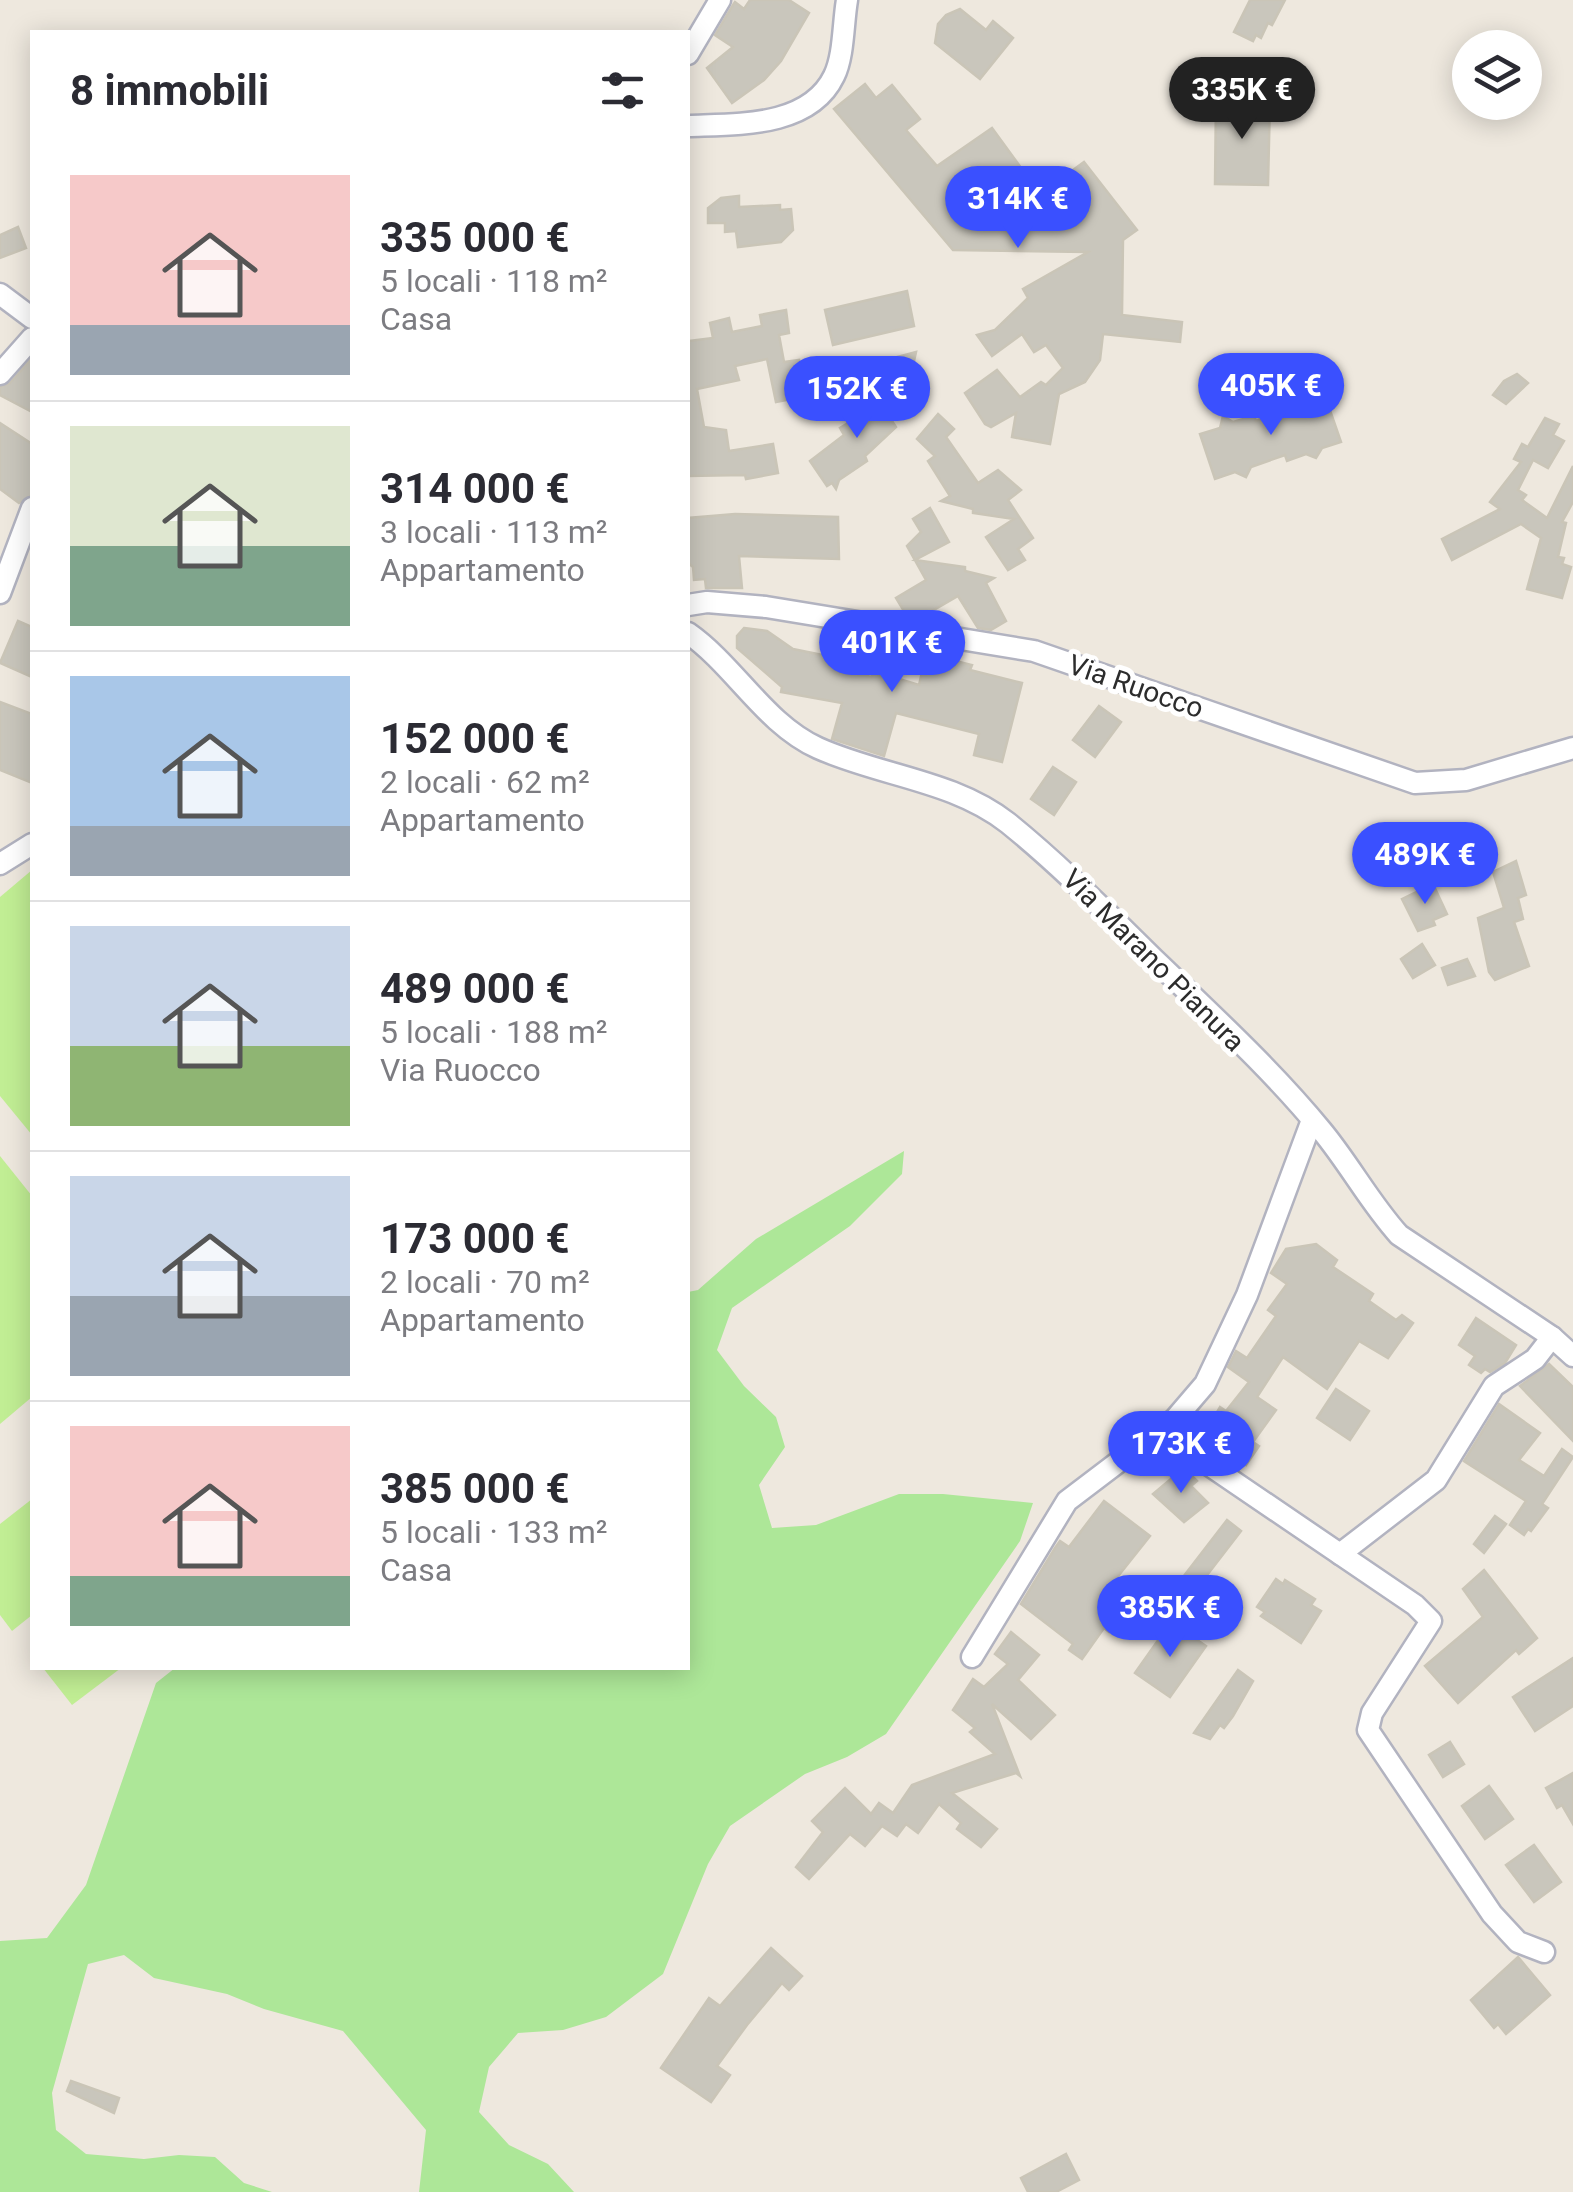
<!DOCTYPE html>
<html lang="it">
<head>
<meta charset="utf-8">
<style>
	:root { --surface:#fff; --page:#f2f2f3; --text:#2b2b33; --muted:#7c7c81; --line:#e1e1e2; --accent:#3a50ff }
	body { margin:0; font-family:Roboto,sans-serif; background:var(--page); color:var(--text); height:100vh; display:flex; flex-direction:column; font-size:38px; white-space:nowrap }
	* { box-sizing:border-box; margin:0 }
	p { font-size:32px; color:var(--muted) }
	.icon { flex:none; width:55px; height:55px; fill:none; stroke:currentColor; stroke-width:2; stroke-linecap:round; stroke-linejoin:round }
	.map { position:relative; flex:1; overflow:hidden }
	.details { position:absolute; left:30px; top:30px; width:660px; height:1640px; display:flex; flex-direction:column; background:var(--surface); border-radius:0px; box-shadow:0 5px 25px #0003 }
	.details>* { flex:none }
	.buttons { position:absolute; left:1452px; top:30px; display:grid; gap:20px }
	.buttons a { display:grid; place-items:center; width:90px; height:90px; border-radius:50%; background:var(--surface); box-shadow:0 5px 25px #0003; font-size:50px }
	.price { position:absolute; translate:-50% -85px; padding:0 22px; border-radius:35px; background:var(--accent); color:#fff; font-size:32px; line-height:65px; filter:drop-shadow(0 2px 5px #0008) }
	.price::after { content:''; position:absolute; left:50%; top:60px; width:30px; height:22px; margin-left:-15px; background:inherit; clip-path:polygon(0 0,100% 0,50% 100%) }
	.price.on { background:#222; color:#fff }
	ul { padding:0; list-style:none }
	li { display:flex; align-items:center; gap:30px; height:250px; padding:0 40px }
	li+li { border-top:2px solid var(--line) }
	li span { display:grid; place-items:center; flex:none; width:280px; height:200px; border-radius:0px; color:#555 }
	li>.icon { margin-inline-start:auto }
	span .icon { width:120px; height:120px; fill:#fffc; stroke-width:1 }
	li b { font-size:42px }
	h2 { display:flex; justify-content:space-between; align-items:center; height:120px; padding:0 40px; font-size:42px }
	.map>svg:first-child { display:block }
</style>
</head>
<body>
<div class="map">
<svg width="1573" height="2192" viewBox="0 0 1573 2192">
	<rect width="100%" height="100%" fill="#eee8de"/>
	<path fill="#ade798" d="M904 1151 902 1174 850 1226 732 1308 717 1350 744 1386 776 1417 785 1447 759 1485 772 1528 816 1525 899 1494H943L1033 1503 1020 1541 886 1734 847 1757 805 1774 730 1826 708 1864 663 1974 606 2017 563 2030 518 2033 489 2067 479 2112 509 2145 548 2164 574 2192H419L426 2130 343 2031 264 2009 227 1994 154 1978 124 1955 88 1964 52 2093 56 2130 86 2154 144 2159 179 2155 215 2157 244 2183 272 2192H0V1941L47 1938 86 1885 156 1683 175 1668H688V1292L698 1290 756 1239Z"/>
	<g fill="#c1ee94">
		<path d="M32 870V1135L0 1096V897Z"/>
		<path d="M0 1156 32 1196V1397L0 1424Z"/>
		<path d="M32 1499V1615L12 1631 0 1615V1524Z"/>
		<path d="M43 1668H121L72 1705Z"/>
	</g>
	<g fill="#c9c6bc" stroke="#cac5b7" stroke-width="2.5">
		<path d="M750 0H789L809 13 781 61 764 80 732 103 707 68 733 47 715 35 733 5 735 2 744 9Z"/>
		<path d="M1250 0H1285L1272 25 1268 23 1261 38 1256 35 1253 41 1234 32Z"/>
		<path d="M960 9 986 30 993 21 1013 38 980 79 935 43 938 24 946 15Z"/>
		<path d="M865 84 876 98 892 85 920 119 906 130 937 166 992 128 1040 194 1084 162 1137 230 1123 240 1122 315 1182 322 1180 342 1103 334 1100 360 1085 382 1059 394 1050 444 1012 437 1016 413 991 427 985 424 965 393 997 370 1020 397 1041 382 1046 385 1063 368 1046 345 1034 352 1022 334 992 356 977 335 995 330 1028 298 1023 289 1088 252 953 250 834 109Z"/>
		<path d="M1216 99 1270 100 1268 185 1215 184Z"/>
		<path d="M739 196V207L780 205V210L791 209 793 230 781 242 738 247 736 231 725 232V223H708V208L721 198Z"/>
		<path d="M18 227 26 248 0 258V235Z"/>
		<path d="M907 291 914 326 833 345 825 310Z"/>
		<path d="M786 310 789 333 779 335 784 362 799 360V366L827 362 832 391 776 402 767 359 735 366 739 380 697 389 704 427 726 430 729 451 773 444 778 473 746 479 745 475 688 476V341L713 338 710 323 729 318 732 332 762 326 760 315Z"/>
		<path d="M916 352 911 375 884 382 879 362Z"/>
		<path d="M32 358V412L0 395V387L10 383Z"/>
		<path d="M1517 374 1528 383 1506 404 1493 395 1504 381Z"/>
		<path d="M892 392 903 408 890 418 896 427 865 456 867 461 839 480 836 489 832 483 827 486 810 461 844 435 840 428 848 423 846 415 860 414Z"/>
		<path d="M1325 396 1341 442 1322 448 1316 458 1306 454 1287 461 1285 455 1251 467 1246 477 1235 472 1215 479 1200 434 1220 428 1223 416 1233 422 1254 416 1256 421 1290 408 1295 398 1304 404Z"/>
		<path d="M938 414 954 429 946 437 978 483 998 470 1021 490 1008 500 1033 538 1018 549 1025 560 1008 570 986 537 1014 519 973 513V509L941 501 950 496 928 461 935 456 917 439Z"/>
		<path d="M1545 418 1559 424 1553 435 1564 441 1548 468 1533 460 1518 490 1526 495 1522 500 1547 518 1573 466V502L1562 522 1566 523 1558 557 1564 558 1562 564 1571 567 1562 598 1527 589 1541 538 1521 524 1452 560 1442 539 1500 509 1490 502 1521 462 1514 459 1522 444 1528 447Z"/>
		<path d="M0 423 32 444V495L19 503 0 489Z"/>
		<path d="M930 508 949 542 915 560 965 567V571L994 578 986 583 1006 621 991 630 978 628 958 596 920 618 907 616 896 598 926 580 907 546 921 532 913 519Z"/>
		<path d="M735 514 838 517 839 559 739 556 742 588H706L705 579 694 580 693 567 688 563V518Z"/>
		<path d="M18 621 32 627V677L0 663Z"/>
		<path d="M744 628 767 631 793 649 842 659 840 668 871 677 876 672 919 685 926 655H932L972 665 970 670 1022 683 1002 762 974 755 979 734 896 713 884 756 832 739 842 703 781 692 782 687 737 648V636Z"/>
		<path d="M0 702 32 714V783L0 770Z"/>
		<path d="M1099 706 1121 722 1095 757 1073 740Z"/>
		<path d="M1053 767 1076 782 1054 815 1031 799Z"/>
		<path d="M1516 861 1526 895 1518 898 1523 919 1514 922 1529 966 1495 980 1489 972 1478 918 1504 908 1493 872Z"/>
		<path d="M1433 884 1447 914 1433 920 1435 925 1418 931 1402 899Z"/>
		<path d="M1422 944 1435 965 1413 978 1401 959Z"/>
		<path d="M1467 959 1475 976 1448 985 1442 968Z"/>
		<path d="M1316 1244 1337 1260 1333 1267 1373 1294 1369 1301 1396 1320 1402 1315 1413 1323 1388 1358 1359 1341 1327 1389 1283 1357 1257 1397 1276 1410 1253 1442 1259 1446 1246 1465 1203 1436 1220 1407 1226 1411 1249 1382 1228 1367 1236 1351 1247 1358 1276 1316 1268 1310 1287 1284 1271 1273 1286 1249Z"/>
		<path d="M1476 1318 1516 1345 1505 1363 1490 1372 1485 1369 1481 1373 1469 1365 1475 1356 1459 1345Z"/>
		<path d="M1549 1364 1573 1387V1441L1520 1386Z"/>
		<path d="M1336 1389 1369 1411 1350 1440 1317 1418Z"/>
		<path d="M1499 1404 1540 1433 1519 1460 1544 1476 1562 1449 1573 1457 1542 1504 1548 1508 1531 1531 1528 1529 1524 1535 1510 1525 1526 1501 1464 1461Z"/>
		<path d="M1184 1468 1197 1481 1191 1486 1208 1503 1184 1522 1153 1494Z"/>
		<path d="M1104 1501 1150 1536 1115 1580 1136 1594 1109 1632 1104 1628 1082 1659 1069 1650 1073 1644 1021 1604 1055 1548 1060 1541 1069 1547Z"/>
		<path d="M1495 1516 1506 1524 1484 1553 1474 1544Z"/>
		<path d="M1227 1520 1241 1531 1194 1592 1180 1581Z"/>
		<path d="M1484 1570 1537 1638 1519 1654 1516 1650 1458 1703 1425 1666 1483 1617 1463 1589Z"/>
		<path d="M1276 1579 1283 1584 1285 1580 1315 1599 1311 1605 1321 1611 1301 1643 1261 1616 1265 1612 1257 1607Z"/>
		<path d="M1171 1622 1206 1646 1170 1697 1135 1673Z"/>
		<path d="M1011 1632 1039 1655 1018 1680 1055 1715 1031 1739 992 1704 1020 1776 1016 1773 952 1793 997 1829 981 1847 957 1829 961 1823 939 1804 918 1833 906 1824 897 1836 882 1826 865 1846 850 1834 809 1879 796 1867 823 1832 812 1821 845 1788 871 1814 879 1803 893 1813 912 1785 995 1754 970 1732 975 1728 953 1710 973 1679 984 1687 1008 1664 995 1654Z"/>
		<path d="M1573 1658V1706L1535 1731 1513 1697Z"/>
		<path d="M1238 1670 1253 1681 1233 1716 1224 1728 1220 1725 1210 1739 1194 1733Z"/>
		<path d="M1450 1742 1464 1764 1443 1777 1429 1755Z"/>
		<path d="M1573 1773V1824L1562 1805 1557 1808 1546 1788Z"/>
		<path d="M1489 1786 1513 1819 1485 1839 1462 1806Z"/>
		<path d="M1534 1845 1561 1882 1534 1902 1506 1865Z"/>
		<path d="M771 1948 802 1976 789 1990 782 1983 747 2025 717 2066 730 2075 711 2102 661 2068 709 1998 720 2006Z"/>
		<path d="M1518 1957 1550 1995 1506 2034 1498 2024 1494 2028 1471 2000Z"/>
		<path d="M71 2081 119 2098 114 2113 67 2091Z"/>
		<path d="M1066 2154 1079 2180 1056 2192H1028L1021 2178Z"/>
	</g>
	<g fill="none" stroke-linecap="round" stroke-linejoin="round">
		<g stroke="#b2b3c0" stroke-width="25">
			<g id="minor">
				<path d="M688 54 720 0"/>
				<path d="M688 126C736 124 809 128 834 76 844 56 843 23 847 0"/>
				<path d="M0 294 32 318"/>
				<path d="M0 374 32 338"/>
				<path d="M0 593 32 508"/>
				<path d="M688 605 707 602 766 607 1034 651 1415 783 1466 780 1573 748"/>
				<path d="M688 633C735 666 765 724 818 748 880 776 953 780 1008 823 1061 866 1109 915 1158 963 1214 1017 1273 1071 1322 1131 1350 1165 1370 1203 1399 1235L1552 1337 1573 1356"/>
				<path d="M0 864 32 844"/>
				<path d="M1159 1431 1415 1605 1431 1621 1372 1713 1368 1730 1492 1914 1518 1942 1544 1952"/>
				<path d="M1340 1554 1436 1480 1494 1386 1535 1359 1552 1337"/>
				<path d="M972 1657 1067 1501 1175 1419 1205 1384 1247 1295 1312 1120"/>
			</g>
		</g>
		<use href="#minor" stroke="#fff" stroke-width="20"/>
	</g>
	<g text-anchor="middle" stroke-width="10" stroke-linejoin="round" paint-order="stroke">
		<g font-size="28" fill="#2c2c2c" stroke="#fff">
			<text transform="translate(1136 686) rotate(19)" y="10">Via Ruocco</text>
			<text transform="translate(1154 960) rotate(45)" y="10">Via Marano Pianura</text>
		</g>
	</g>
</svg>
<div class="buttons">
<a><svg class="icon" aria-label="layers" viewBox="0 0 24 24"><path d="M12 4l9 5-9 5-9-5zM3 14l9 5 9-5"/></svg></a>
</div>
<b class="price on" style="left:1242px;top:142px">335K €</b>
<b class="price" style="left:1018px;top:251px">314K €</b>
<b class="price" style="left:1271px;top:438px">405K €</b>
<b class="price" style="left:857px;top:441px">152K €</b>
<b class="price" style="left:892px;top:695px">401K €</b>
<b class="price" style="left:1425px;top:907px">489K €</b>
<b class="price" style="left:1181px;top:1496px">173K €</b>
<b class="price" style="left:1170px;top:1660px">385K €</b>
<section class="details">
<h2>8 immobili<svg class="icon" aria-label="filters" viewBox="0 0 24 24"><path d="M4 7h16M4 17h16"/><circle cx="9" cy="7" r="2"/><circle cx="15" cy="17" r="2"/></svg></h2>
<ul>
<li><span style="background:linear-gradient(#f6c9c9 75%,#9aa5b1 0)"><svg class="icon" aria-label="home" viewBox="0 0 24 24"><path d="M3 11l9-7 9 7M6 9v11h12V9"/></svg></span><div><b>335 000 €</b><p>5 locali · 118 m²</p><p>Casa</p></div></li>
<li><span style="background:linear-gradient(#dfe7d0 60%,#7fa58c 0)"><svg class="icon" aria-label="home" viewBox="0 0 24 24"><path d="M3 11l9-7 9 7M6 9v11h12V9"/></svg></span><div><b>314 000 €</b><p>3 locali · 113 m²</p><p>Appartamento</p></div></li>
<li><span style="background:linear-gradient(#a9c7e8 75%,#9aa5b1 0)"><svg class="icon" aria-label="home" viewBox="0 0 24 24"><path d="M3 11l9-7 9 7M6 9v11h12V9"/></svg></span><div><b>152 000 €</b><p>2 locali · 62 m²</p><p>Appartamento</p></div></li>
<li><span style="background:linear-gradient(#c9d6e8 60%,#8fb573 0)"><svg class="icon" aria-label="home" viewBox="0 0 24 24"><path d="M3 11l9-7 9 7M6 9v11h12V9"/></svg></span><div><b>489 000 €</b><p>5 locali · 188 m²</p><p>Via Ruocco</p></div></li>
<li><span style="background:linear-gradient(#c9d6e8 60%,#9aa5b1 0)"><svg class="icon" aria-label="home" viewBox="0 0 24 24"><path d="M3 11l9-7 9 7M6 9v11h12V9"/></svg></span><div><b>173 000 €</b><p>2 locali · 70 m²</p><p>Appartamento</p></div></li>
<li><span style="background:linear-gradient(#f6c9c9 75%,#7fa58c 0)"><svg class="icon" aria-label="home" viewBox="0 0 24 24"><path d="M3 11l9-7 9 7M6 9v11h12V9"/></svg></span><div><b>385 000 €</b><p>5 locali · 133 m²</p><p>Casa</p></div></li>
</ul>
</section>
</div>
</body>
</html>
